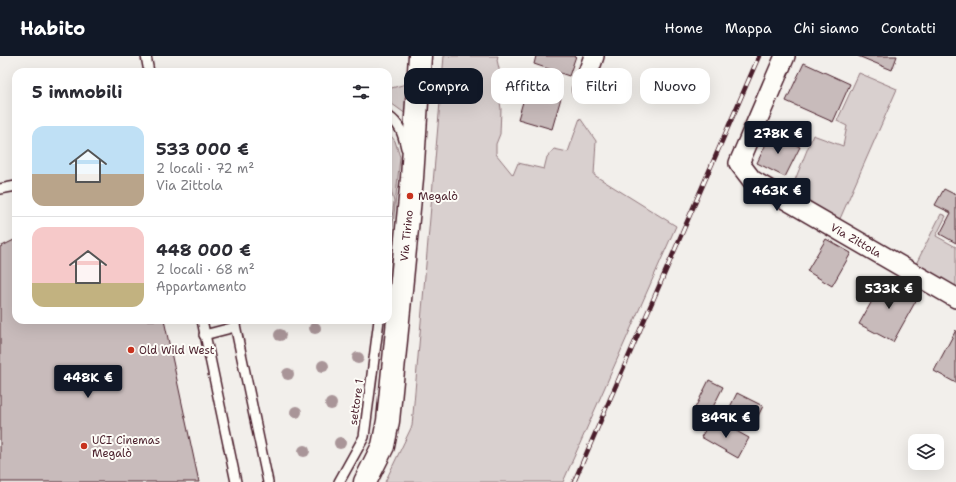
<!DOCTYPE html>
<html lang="it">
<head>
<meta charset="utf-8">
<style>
	:root { --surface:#fff; --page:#f7f7f7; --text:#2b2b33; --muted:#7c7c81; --line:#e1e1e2; --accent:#111827 }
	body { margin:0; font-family:"Shantell Sans",sans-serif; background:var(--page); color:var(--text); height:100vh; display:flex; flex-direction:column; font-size:15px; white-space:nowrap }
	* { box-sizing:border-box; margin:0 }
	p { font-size:13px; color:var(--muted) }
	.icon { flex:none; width:22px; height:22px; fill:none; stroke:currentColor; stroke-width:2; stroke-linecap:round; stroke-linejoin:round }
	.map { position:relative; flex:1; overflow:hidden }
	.details { position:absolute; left:12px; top:12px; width:380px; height:256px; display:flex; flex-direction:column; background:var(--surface); border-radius:12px; box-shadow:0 4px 16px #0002 }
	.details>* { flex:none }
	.top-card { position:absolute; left:404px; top:12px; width:380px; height:36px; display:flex; gap:8px }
	.fabs { position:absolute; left:908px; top:378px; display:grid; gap:8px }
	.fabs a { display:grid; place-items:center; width:36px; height:36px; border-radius:8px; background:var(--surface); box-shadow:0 4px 16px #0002; font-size:20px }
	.price { position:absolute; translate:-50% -34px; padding:0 9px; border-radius:4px; background:var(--accent); color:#fff; font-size:13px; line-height:26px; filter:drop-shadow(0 1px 2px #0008) }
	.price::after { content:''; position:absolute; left:50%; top:24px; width:12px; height:9px; margin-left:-6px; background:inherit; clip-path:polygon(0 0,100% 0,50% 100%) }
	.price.current { background:#222; color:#fff }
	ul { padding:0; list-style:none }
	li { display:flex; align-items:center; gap:12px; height:100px; padding:0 20px }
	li+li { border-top:1px solid var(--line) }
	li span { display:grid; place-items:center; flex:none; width:112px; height:80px; border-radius:12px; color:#555 }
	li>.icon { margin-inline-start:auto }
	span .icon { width:48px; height:48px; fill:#fffc; stroke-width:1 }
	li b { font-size:17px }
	h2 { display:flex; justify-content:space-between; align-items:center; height:48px; padding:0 20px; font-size:17px }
	.chip { padding:0 14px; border-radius:12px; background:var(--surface); box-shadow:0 4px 16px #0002; font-size:14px; line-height:36px }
	.chip.current { background:var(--accent); color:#fff }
	header { display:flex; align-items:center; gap:24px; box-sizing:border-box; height:56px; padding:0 20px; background:var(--accent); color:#fff }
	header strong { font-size:19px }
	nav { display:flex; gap:22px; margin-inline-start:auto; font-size:14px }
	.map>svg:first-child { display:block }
</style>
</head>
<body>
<header>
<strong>Habito</strong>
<nav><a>Home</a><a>Mappa</a><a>Chi siamo</a><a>Contatti</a></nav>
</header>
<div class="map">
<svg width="956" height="426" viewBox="0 0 956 426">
	<rect width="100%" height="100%" fill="#f2efeb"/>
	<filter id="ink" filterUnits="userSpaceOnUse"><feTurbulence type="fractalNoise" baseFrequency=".025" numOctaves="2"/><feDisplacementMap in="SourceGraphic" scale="8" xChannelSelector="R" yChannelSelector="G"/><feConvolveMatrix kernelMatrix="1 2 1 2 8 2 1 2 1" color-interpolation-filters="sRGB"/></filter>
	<g filter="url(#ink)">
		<g fill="#d9d0cf" stroke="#92787d">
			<path d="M444 0H498L497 4 500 17 497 25 501 53 500 78 496 88V98L513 119 518 107 544 113 547 101 554 93 568 96 580 62 596 85 594 119 676 170 563 426H385L412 370Z"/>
			<path d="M859 17 897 33 839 165 789 139 813 79 843 90 847 70 837 65Z"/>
			<path d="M413 26 410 61 388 45V33Z"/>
			<path d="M388 76 395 85 400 101 390 198 394 221 391 236 388 220V190L394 146 388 122Z"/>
			<path d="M941 158 946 160 936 180 956 191V236L915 210Z"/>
		</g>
		<g fill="#c8bbbb" stroke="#4a1f2b">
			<path d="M536 0H576L569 20 534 8Z"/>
			<path d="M858 0H897L892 14Z"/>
			<path d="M804 7 850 28 833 66 786 45Z"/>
			<path d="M527 32 561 42 552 73 518 63Z"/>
			<path d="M771 77 800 91 785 121 757 107Z"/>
			<path d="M944 133 956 139V187L940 178 951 157 935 149Z"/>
			<path d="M16 183V264H164L199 426H0V191Z"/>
			<path d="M826 183 851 197 832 230 807 215Z"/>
			<path d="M885 222 918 241 893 286 859 268Z"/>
			<path d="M956 274V327L934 315Z"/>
			<path d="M709 324 723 331 709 359 695 352Z"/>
			<path d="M737 337 763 350 752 372 726 359Z"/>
			<path d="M722 367 749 382 738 402 701 381 709 368 718 373Z"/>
		</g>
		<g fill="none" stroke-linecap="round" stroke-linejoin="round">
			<g stroke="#4a1f2b" stroke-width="12">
				<g id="service">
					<path d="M146 0 149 16"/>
					<path d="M388 60C400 68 403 78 406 92"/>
					<path d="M0 133 16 130"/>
					<path d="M202 264 236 426"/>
					<path d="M234 264 268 426"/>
					<path d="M204 279 235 271"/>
					<path d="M339 426 364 381 379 264"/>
				</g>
			</g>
			<g stroke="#4a1f2b" stroke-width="22">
				<g id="minor">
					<path id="s1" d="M785 0 739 107 752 124 956 242"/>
					<path d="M582 34 594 0"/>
				</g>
			</g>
			<g stroke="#4a1f2b" stroke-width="25">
				<g id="tertiary">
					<path id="s2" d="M365 426 383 390 388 365 412 122 420 0"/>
				</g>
			</g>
			<use href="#service" stroke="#fdfcf7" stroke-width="9"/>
			<use href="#minor" stroke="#fdfcf7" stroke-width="19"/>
			<use href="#tertiary" stroke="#fdfcf7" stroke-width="22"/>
			<g stroke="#4a1f2b" stroke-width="4.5">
				<path id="rail" d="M574 426 759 0"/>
			</g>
			<use href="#rail" stroke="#fdfcf7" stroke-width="3" stroke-dasharray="9" stroke-linecap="butt"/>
		</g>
		<g fill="#a99598">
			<circle cx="315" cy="272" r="6"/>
			<circle cx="280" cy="279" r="6"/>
			<circle cx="358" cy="302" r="6"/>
			<circle cx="323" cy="310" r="6"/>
			<circle cx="288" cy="318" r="6"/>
			<circle cx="331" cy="348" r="6"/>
			<circle cx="296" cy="356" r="6"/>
			<circle cx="340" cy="387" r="6"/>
			<circle cx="304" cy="395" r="6"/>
		</g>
	</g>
	<g fill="#c8321e" stroke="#fdfcf7" stroke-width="1.5">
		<circle cx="410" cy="140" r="4"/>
		<circle cx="131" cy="294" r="4"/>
		<circle cx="84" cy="390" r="4"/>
	</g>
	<g text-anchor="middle" stroke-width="4" stroke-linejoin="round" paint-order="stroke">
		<g font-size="11" fill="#4a1f2b" stroke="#fdfcf7" text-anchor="start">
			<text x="418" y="144">Megalò</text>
			<text x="139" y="298">Old Wild West</text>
			<text x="92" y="388">UCI Cinemas<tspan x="92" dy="13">Megalò</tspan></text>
		</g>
		<g font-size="11" fill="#4a1f2b" stroke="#fdfcf7">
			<text dy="4" stroke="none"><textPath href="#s2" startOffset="252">Via Tirino</textPath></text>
			<text dy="4" stroke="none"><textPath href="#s1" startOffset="258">Via Zittola</textPath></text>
			<text transform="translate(356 346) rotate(-82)" y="4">settore 1</text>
		</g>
	</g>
</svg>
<div class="fabs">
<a><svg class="icon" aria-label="layers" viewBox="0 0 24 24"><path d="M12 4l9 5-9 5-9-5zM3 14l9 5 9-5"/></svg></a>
</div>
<b class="price" style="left:778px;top:99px">278K €</b>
<b class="price" style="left:777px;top:156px">463K €</b>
<b class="price current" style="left:889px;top:254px">533K €</b>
<b class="price" style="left:88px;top:343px">448K €</b>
<b class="price" style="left:726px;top:383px">849K €</b>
<div class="top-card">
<a class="chip current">Compra</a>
<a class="chip">Affitta</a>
<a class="chip">Filtri</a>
<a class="chip">Nuovo</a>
</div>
<section class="details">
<h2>5 immobili<svg class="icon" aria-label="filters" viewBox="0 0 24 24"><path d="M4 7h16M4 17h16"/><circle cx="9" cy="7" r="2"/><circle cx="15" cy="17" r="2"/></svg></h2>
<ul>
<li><span style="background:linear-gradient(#bfe0f5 60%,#b9a48a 0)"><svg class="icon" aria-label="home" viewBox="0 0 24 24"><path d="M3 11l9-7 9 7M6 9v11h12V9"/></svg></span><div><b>533 000 €</b><p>2 locali · 72 m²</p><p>Via Zittola</p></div></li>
<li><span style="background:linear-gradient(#f6c9c9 70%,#c2b280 0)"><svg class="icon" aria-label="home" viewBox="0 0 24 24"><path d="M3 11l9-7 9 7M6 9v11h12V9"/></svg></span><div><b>448 000 €</b><p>2 locali · 68 m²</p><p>Appartamento</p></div></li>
</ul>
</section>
</div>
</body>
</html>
